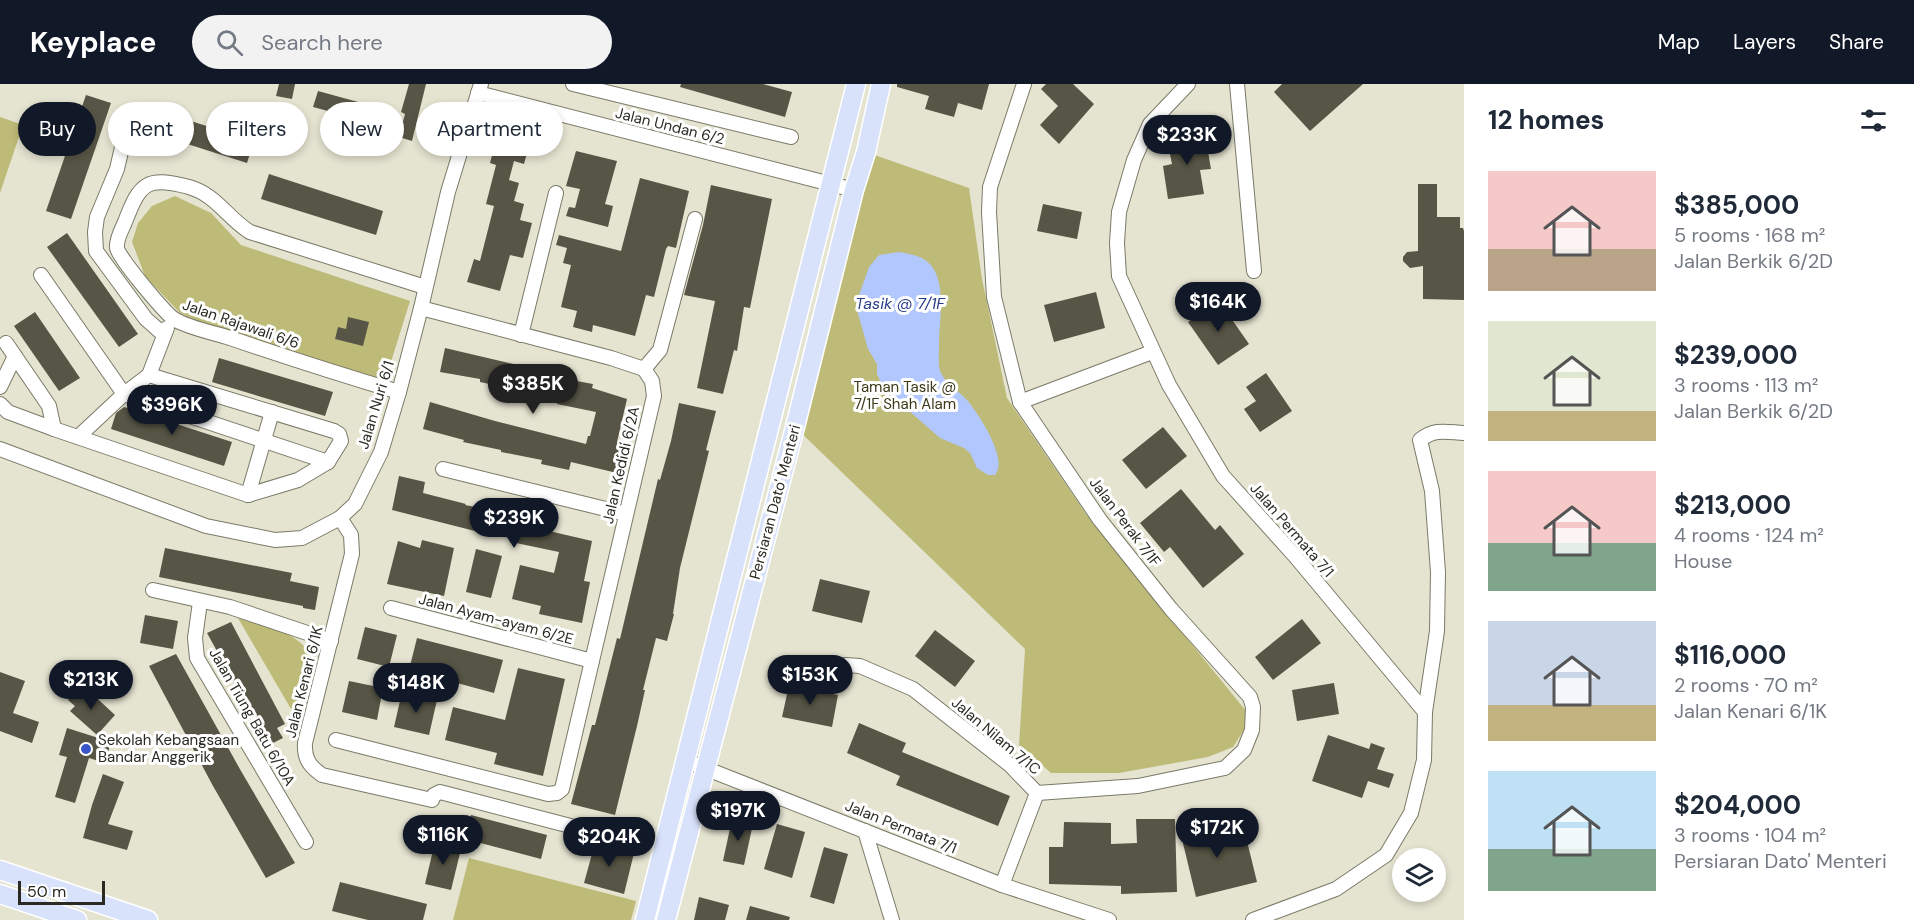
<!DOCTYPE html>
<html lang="en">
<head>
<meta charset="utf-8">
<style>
	:root { --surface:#fff; --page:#f2f2f3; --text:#1f2937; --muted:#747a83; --accent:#111827 }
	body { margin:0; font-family:"DM Sans",sans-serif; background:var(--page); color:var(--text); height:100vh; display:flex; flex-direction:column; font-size:22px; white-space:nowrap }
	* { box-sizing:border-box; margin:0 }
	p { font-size:20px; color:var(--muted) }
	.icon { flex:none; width:33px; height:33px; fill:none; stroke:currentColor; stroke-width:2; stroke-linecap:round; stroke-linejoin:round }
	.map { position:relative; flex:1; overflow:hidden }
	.sheet { display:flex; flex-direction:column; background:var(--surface); width:450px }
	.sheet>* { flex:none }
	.guide { position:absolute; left:18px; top:18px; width:570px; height:54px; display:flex; gap:12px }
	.buttons { position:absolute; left:1392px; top:764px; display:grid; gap:12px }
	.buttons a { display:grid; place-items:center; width:54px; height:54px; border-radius:50%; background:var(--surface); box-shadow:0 3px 9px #0003; font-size:30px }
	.scale { position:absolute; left:18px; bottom:15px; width:87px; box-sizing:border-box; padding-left:6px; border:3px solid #2a2a22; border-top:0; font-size:16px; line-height:21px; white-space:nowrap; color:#2a2a22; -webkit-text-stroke:4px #fff; paint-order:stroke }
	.price { position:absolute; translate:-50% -51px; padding:0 14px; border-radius:21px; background:var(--accent); color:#fff; font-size:20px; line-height:39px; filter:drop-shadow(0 2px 3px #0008) }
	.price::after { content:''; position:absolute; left:50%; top:36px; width:18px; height:14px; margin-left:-9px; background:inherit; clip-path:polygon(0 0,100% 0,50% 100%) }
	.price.active { background:#222; color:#fff }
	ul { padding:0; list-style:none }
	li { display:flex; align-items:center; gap:18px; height:150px; padding:0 24px }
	li span { display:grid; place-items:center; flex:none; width:168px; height:120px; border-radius:0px; color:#555 }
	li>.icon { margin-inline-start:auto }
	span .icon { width:72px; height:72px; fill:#fffc; stroke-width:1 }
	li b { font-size:26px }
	h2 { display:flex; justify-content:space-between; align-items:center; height:72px; padding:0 24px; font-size:26px }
	.pill { padding:0 21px; border-radius:27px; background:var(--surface); box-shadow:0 3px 9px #0003; font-size:21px; line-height:54px }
	.pill.active { background:var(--accent); color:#fff }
	header { display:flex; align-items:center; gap:36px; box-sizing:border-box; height:84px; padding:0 30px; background:var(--accent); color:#fff }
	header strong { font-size:28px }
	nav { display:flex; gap:33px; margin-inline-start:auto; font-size:21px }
	.search { width:420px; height:54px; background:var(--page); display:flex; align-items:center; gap:15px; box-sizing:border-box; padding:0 21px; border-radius:33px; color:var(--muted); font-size:22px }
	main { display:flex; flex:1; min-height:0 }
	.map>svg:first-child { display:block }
</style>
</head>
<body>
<header>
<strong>Keyplace</strong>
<div class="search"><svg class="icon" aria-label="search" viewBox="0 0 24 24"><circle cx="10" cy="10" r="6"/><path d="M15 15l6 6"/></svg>Search here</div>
<nav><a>Map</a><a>Layers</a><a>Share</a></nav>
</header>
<main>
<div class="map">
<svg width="1464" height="836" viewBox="0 0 1464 836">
	<rect width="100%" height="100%" fill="#e5e4d1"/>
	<g fill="#bebb78">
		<path d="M0 33 23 41 0 109Z"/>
		<path d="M866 68 969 104 982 195 1007 314 1086 430 1246 627 1244 646 1233 663 1208 673 1119 689H1051L1019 661 1025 565 795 343Z"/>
		<path d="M175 112 211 129 241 161 410 217 385 297 213 243 180 229 145 192 132 158 138 139 152 122Z"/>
		<path d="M238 534C266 543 303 547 314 579L298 637Z"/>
		<path d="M469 774 636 817 631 836H453Z"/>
	</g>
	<path fill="#b2c7fd" d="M899 168C905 169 911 170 917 172 952 184 938 236 939 264 939 271 938 280 940 287 946 301 959 307 968 317 979 331 1009 376 995 391H988L977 384 970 369 964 364 940 354 884 305 877 290V280L868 265 857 226 858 214 869 183 879 171Z"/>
	<g fill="#575646">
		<path d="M279 0H295L292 15 276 12Z"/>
		<path d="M409 0H426L412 57 399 53 405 30 401 28Z"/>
		<path d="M681 0H763L792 8 785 33 680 3Z"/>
		<path d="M897 0H989L982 26 958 19 954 33 925 25 929 12 897 3Z"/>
		<path d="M1046 0H1073L1094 20 1059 60 1040 41 1058 22 1041 5Z"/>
		<path d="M1282 0H1363L1310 47 1274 8Z"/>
		<path d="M318 7 358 18 354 34 313 23Z"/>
		<path d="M86 11 111 19 71 135 46 127Z"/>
		<path d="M140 21 254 57 247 79 134 43 133 41Z"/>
		<path d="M1204 45 1211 85 1200 86 1204 110 1168 115 1163 82 1172 80 1170 70 1175 69 1173 59 1181 57 1180 49Z"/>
		<path d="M503 49 524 55 523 61 529 62 524 80 514 77 509 96 519 99 514 117 524 120 520 136 532 139 523 174 510 171 500 207 467 198 474 175 480 177 494 122 486 120 496 81 490 79 497 52 502 53Z"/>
		<path d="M576 67 617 77 605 120 613 122 608 143 566 132 569 123 575 124 580 105 566 102Z"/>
		<path d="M269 90 383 127 376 151 261 115Z"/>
		<path d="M640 94 689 107 676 164 668 162 666 165 654 213 646 211 635 252 593 241 592 248 573 243 577 227 561 223 571 181 563 179 567 164 556 161 559 151 621 167Z"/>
		<path d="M1418 100H1437V133H1460V144H1463L1464 147V216L1423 215V182L1410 184 1403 177V173L1407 168 1418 167Z"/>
		<path d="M711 101 772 115 750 224 744 223 737 267 734 266 723 310 697 304 715 217 684 211 703 141Z"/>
		<path d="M1043 120 1082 128 1077 155 1037 147Z"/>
		<path d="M67 149 138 250 119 263 47 163Z"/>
		<path d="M1096 208 1105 244 1054 258 1044 221Z"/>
		<path d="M1219 217 1249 260 1218 281 1188 238Z"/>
		<path d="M35 228 80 294 59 307 14 242Z"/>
		<path d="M348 233 369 238 363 262 335 255 338 243 346 245Z"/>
		<path d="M445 264 522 282 549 289V292L593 300 592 304 627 315 617 358 624 359 617 389 571 378 569 386 541 380 542 376 501 368V366L463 358 464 356 423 345 430 318 495 337 586 360 588 352H590L596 328 557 320 558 317 516 308 517 306 480 298V295L440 288Z"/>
		<path d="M219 274 333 308 325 332 212 298Z"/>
		<path d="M1266 289 1292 327 1260 348 1244 325 1256 317 1246 303Z"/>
		<path d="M679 319 716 327 706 366 709 367 680 484 673 530H674L667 557 656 554 643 606H645L637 642 615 731 571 720 592 641H595L617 554 620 555 658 395 660 396 671 357Z"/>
		<path d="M124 323 232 358 224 382 111 345 116 329Z"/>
		<path d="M1163 343 1187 372 1146 405 1122 376Z"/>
		<path d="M399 392 425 398 423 409 466 420 465 421 506 429V431L550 440 549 447 592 457 584 497 590 498 582 539 539 530 541 522 512 515 520 481 554 489 559 468 516 459 517 455 475 447 392 426Z"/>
		<path d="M1181 405 1215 446 1220 441 1244 470 1203 504 1170 463 1164 468 1140 439Z"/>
		<path d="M422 456 454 464 444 512 387 500 398 457 420 464Z"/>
		<path d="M165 464 292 489 290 497 319 503 315 526 303 524V522L159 493Z"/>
		<path d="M476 465 502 472 491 514 466 508Z"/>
		<path d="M820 495 870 507 862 539 812 527Z"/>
		<path d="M145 531 178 537 173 565 140 559Z"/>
		<path d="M1302 535 1321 559 1273 596 1255 573Z"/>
		<path d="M231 538 285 640 277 644 283 654 269 661 207 549Z"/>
		<path d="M365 543 397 551 389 583 357 575Z"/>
		<path d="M935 546 975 577 955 603 915 572Z"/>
		<path d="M417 554 503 576 494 609 409 586Z"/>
		<path d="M176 570 241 687 295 779 266 794 213 702 149 582Z"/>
		<path d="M518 584 565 595 543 692 494 680 497 669 445 656 453 623 505 636Z"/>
		<path d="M0 588 25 597 13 629 39 638 32 659 0 647Z"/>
		<path d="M349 597 383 604 377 636 342 628Z"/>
		<path d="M1334 599 1339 630 1297 637 1292 606Z"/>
		<path d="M789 601 838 611 832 643 782 633Z"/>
		<path d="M87 605 115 631 97 651 70 627 75 622 68 616 77 606 82 610Z"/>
		<path d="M402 608 437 616 429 651 394 643Z"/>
		<path d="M859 639 906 659 902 668 1010 712 998 742 896 701 900 692 847 669Z"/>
		<path d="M67 644 111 658 105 679 89 674 75 719 55 713 67 673 59 671Z"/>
		<path d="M1328 651 1369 665 1371 659 1385 664 1377 685 1394 690 1389 704 1368 697 1362 714 1312 697Z"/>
		<path d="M103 690 124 698 108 740 133 747 127 766 83 754 92 721Z"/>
		<path d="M471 731 547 751 541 775 465 755Z"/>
		<path d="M732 735 753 740 744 781 723 777Z"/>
		<path d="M1136 735H1175L1177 808 1121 810V802L1049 800V763H1063L1064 738 1111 739V760L1137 759Z"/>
		<path d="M1227 736 1232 757 1246 753 1257 798 1196 813 1180 747Z"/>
		<path d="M777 740 805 748 792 794 764 785Z"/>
		<path d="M435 758 461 765 451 806 425 800Z"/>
		<path d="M595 759 634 769 624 810 584 799Z"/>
		<path d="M824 763 848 770 834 820 810 813Z"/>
		<path d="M340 798 427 820 423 836H368L332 827Z"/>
		<path d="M699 813 729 821 725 836H694Z"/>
		<path d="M750 822 790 833 789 836H746Z"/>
	</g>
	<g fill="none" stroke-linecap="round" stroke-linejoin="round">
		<g stroke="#7a7a68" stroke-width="16">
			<g id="minor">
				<path d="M573 0 791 53"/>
				<path d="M1024 0 990 103 989 128 994 213 1020 318 1100 436 1171 525 1250 613 1253 623 1252 646 1244 666 1225 684 1138 702 1037 709"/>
				<path d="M1188 0 1150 40 1134 76 1119 128 1117 159 1119 192 1169 301 1223 392 1295 472 1425 628 1424 676 1411 729 1386 771 1336 805 1253 836"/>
				<path d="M1237 0 1254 187"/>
				<path d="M478 9 854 106"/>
				<path d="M126 46 117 85 97 133 95 148 96 167 146 235 163 250"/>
				<path d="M41 191 124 310 328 378 341 357 339 350 334 347 149 291"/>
				<path d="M521 251 556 109"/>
				<path d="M6 259 49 322 54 345"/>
				<path d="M644 285 660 266 695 135"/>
				<path d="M0 303 15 272"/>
				<path d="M399 308C342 291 286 273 230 254 214 249 186 243 174 235 165 229 118 173 117 164 116 155 122 145 125 138 140 99 146 92 189 103 217 111 228 135 250 148L425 203"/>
				<path d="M1020 318 1152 268"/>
				<path d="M0 320 8 328 54 345 248 411 298 396 328 378"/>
				<path d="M78 353 124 310 149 291 167 244"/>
				<path d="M0 365 206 442 275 456 302 454 340 434 355 420 381 368 399 308 421 224 448 108 481 0"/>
				<path d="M443 385 626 430"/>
				<path d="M248 411 272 328"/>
				<path d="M340 434 351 451 352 470 305 659C304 674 309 682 322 691L432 716 434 711 440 708 632 758"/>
				<path d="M153 506 230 523 331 557"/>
				<path d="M200 518 195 554 197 574 306 758"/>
				<path d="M391 524 592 577"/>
				<path d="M845 581 860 582 913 605 1010 681 1037 709 1002 801"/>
				<path d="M1425 628 1437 547 1438 488 1432 407 1420 356C1435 344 1446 348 1464 349"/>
				<path d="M336 656 548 710 557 709 562 705 654 312 652 297 644 285 611 274 421 224"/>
				<path d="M684 676 1002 801 1109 836"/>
				<path d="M865 747 892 836"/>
			</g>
		</g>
		<g stroke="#fff" stroke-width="21">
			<g id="major">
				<path d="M0 786 148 836"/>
				<path d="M0 810 77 836"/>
				<path d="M645 836 856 0"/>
				<path d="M666 836 795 343 854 106 866 68 881 0"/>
			</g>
		</g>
		<use href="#minor" stroke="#fff" stroke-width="14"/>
		<use href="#major" stroke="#d8e2fa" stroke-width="18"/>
	</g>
	<circle fill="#3956c8" stroke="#fff" stroke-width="2" cx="86" cy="665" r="6"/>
	<g text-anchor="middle" stroke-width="6" stroke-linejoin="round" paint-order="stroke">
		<g font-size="15" fill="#2a2a22" stroke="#fff">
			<text transform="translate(670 42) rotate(14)" y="5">Jalan Undan 6/2</text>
			<text transform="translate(241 240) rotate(19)" y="5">Jalan Rajawali 6/6</text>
			<text transform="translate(376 321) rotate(-73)" y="5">Jalan Nuri 6/1</text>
			<text transform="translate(621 381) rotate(-77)" y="5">Jalan Kedidi 6/2A</text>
			<text transform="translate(775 418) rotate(-75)" y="5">Persiaran Dato' Menteri</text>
			<text transform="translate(1125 438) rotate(53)" y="5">Jalan Perak 7/1F</text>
			<text transform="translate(1292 446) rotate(49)" y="5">Jalan Permata 7/1</text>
			<text transform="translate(496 535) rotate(15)" y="5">Jalan Ayam-ayam 6/2E</text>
			<text transform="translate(304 598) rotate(-76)" y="5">Jalan Kenari 6/1K</text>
			<text transform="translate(252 633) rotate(60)" y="5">Jalan Tiung Batu 6/10A</text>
			<text transform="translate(996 652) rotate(40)" y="5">Jalan Nilam 7/1C</text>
			<text transform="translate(901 743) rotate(22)" y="5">Jalan Permata 7/1</text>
		</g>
		<g font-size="15" fill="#3b3917" stroke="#fff">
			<text x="905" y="308">Taman Tasik @<tspan x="905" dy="17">7/1F Shah Alam</tspan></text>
		</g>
		<g font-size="15" fill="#2a2a22" stroke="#fff" text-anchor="start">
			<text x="98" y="661">Sekolah Kebangsaan<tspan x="98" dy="17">Bandar Anggerik</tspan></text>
		</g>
		<g font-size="16" font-style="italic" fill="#283d89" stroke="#fff">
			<text x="900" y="225">Tasik @ 7/1F</text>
		</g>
	</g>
</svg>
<div class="buttons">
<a><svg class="icon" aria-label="layers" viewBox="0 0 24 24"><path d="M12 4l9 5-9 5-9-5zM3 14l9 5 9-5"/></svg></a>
</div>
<div class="scale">50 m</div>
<b class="price" style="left:1187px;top:82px">$233K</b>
<b class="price" style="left:1218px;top:249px">$164K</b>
<b class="price active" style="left:533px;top:331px">$385K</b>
<b class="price" style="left:172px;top:352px">$396K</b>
<b class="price" style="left:514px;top:465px">$239K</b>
<b class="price" style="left:810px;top:622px">$153K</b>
<b class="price" style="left:91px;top:627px">$213K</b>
<b class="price" style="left:416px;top:630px">$148K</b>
<b class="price" style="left:738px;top:758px">$197K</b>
<b class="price" style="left:1217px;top:775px">$172K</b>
<b class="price" style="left:443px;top:782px">$116K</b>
<b class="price" style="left:609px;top:784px">$204K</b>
<div class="guide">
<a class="pill active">Buy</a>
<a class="pill">Rent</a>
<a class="pill">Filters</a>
<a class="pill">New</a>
<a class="pill">Apartment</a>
</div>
</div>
<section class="sheet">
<h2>12 homes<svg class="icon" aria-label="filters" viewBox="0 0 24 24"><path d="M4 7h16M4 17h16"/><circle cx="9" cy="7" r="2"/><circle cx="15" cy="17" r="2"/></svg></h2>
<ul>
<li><span style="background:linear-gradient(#f6c9c9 65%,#b9a48a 0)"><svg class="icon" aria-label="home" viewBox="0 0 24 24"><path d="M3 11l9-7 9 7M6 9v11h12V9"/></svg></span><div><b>$385,000</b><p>5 rooms · 168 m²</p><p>Jalan Berkik 6/2D</p></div></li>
<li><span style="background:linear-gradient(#dfe7d0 75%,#c2b280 0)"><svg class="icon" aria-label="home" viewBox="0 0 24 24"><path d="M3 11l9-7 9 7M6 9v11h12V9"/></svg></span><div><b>$239,000</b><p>3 rooms · 113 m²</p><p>Jalan Berkik 6/2D</p></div></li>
<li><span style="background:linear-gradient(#f6c9c9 60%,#7fa58c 0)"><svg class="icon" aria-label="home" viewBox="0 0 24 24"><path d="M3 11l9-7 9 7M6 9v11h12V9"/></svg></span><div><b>$213,000</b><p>4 rooms · 124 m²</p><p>House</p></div></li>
<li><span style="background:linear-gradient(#c9d6e8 70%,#c2b280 0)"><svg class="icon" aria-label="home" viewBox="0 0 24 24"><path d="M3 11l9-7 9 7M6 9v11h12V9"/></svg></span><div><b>$116,000</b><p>2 rooms · 70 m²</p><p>Jalan Kenari 6/1K</p></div></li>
<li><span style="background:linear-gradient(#bfe0f5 65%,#7fa58c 0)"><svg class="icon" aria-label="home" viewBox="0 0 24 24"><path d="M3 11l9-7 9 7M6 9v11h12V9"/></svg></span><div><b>$204,000</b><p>3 rooms · 104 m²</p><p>Persiaran Dato' Menteri</p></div></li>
</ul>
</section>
</main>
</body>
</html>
